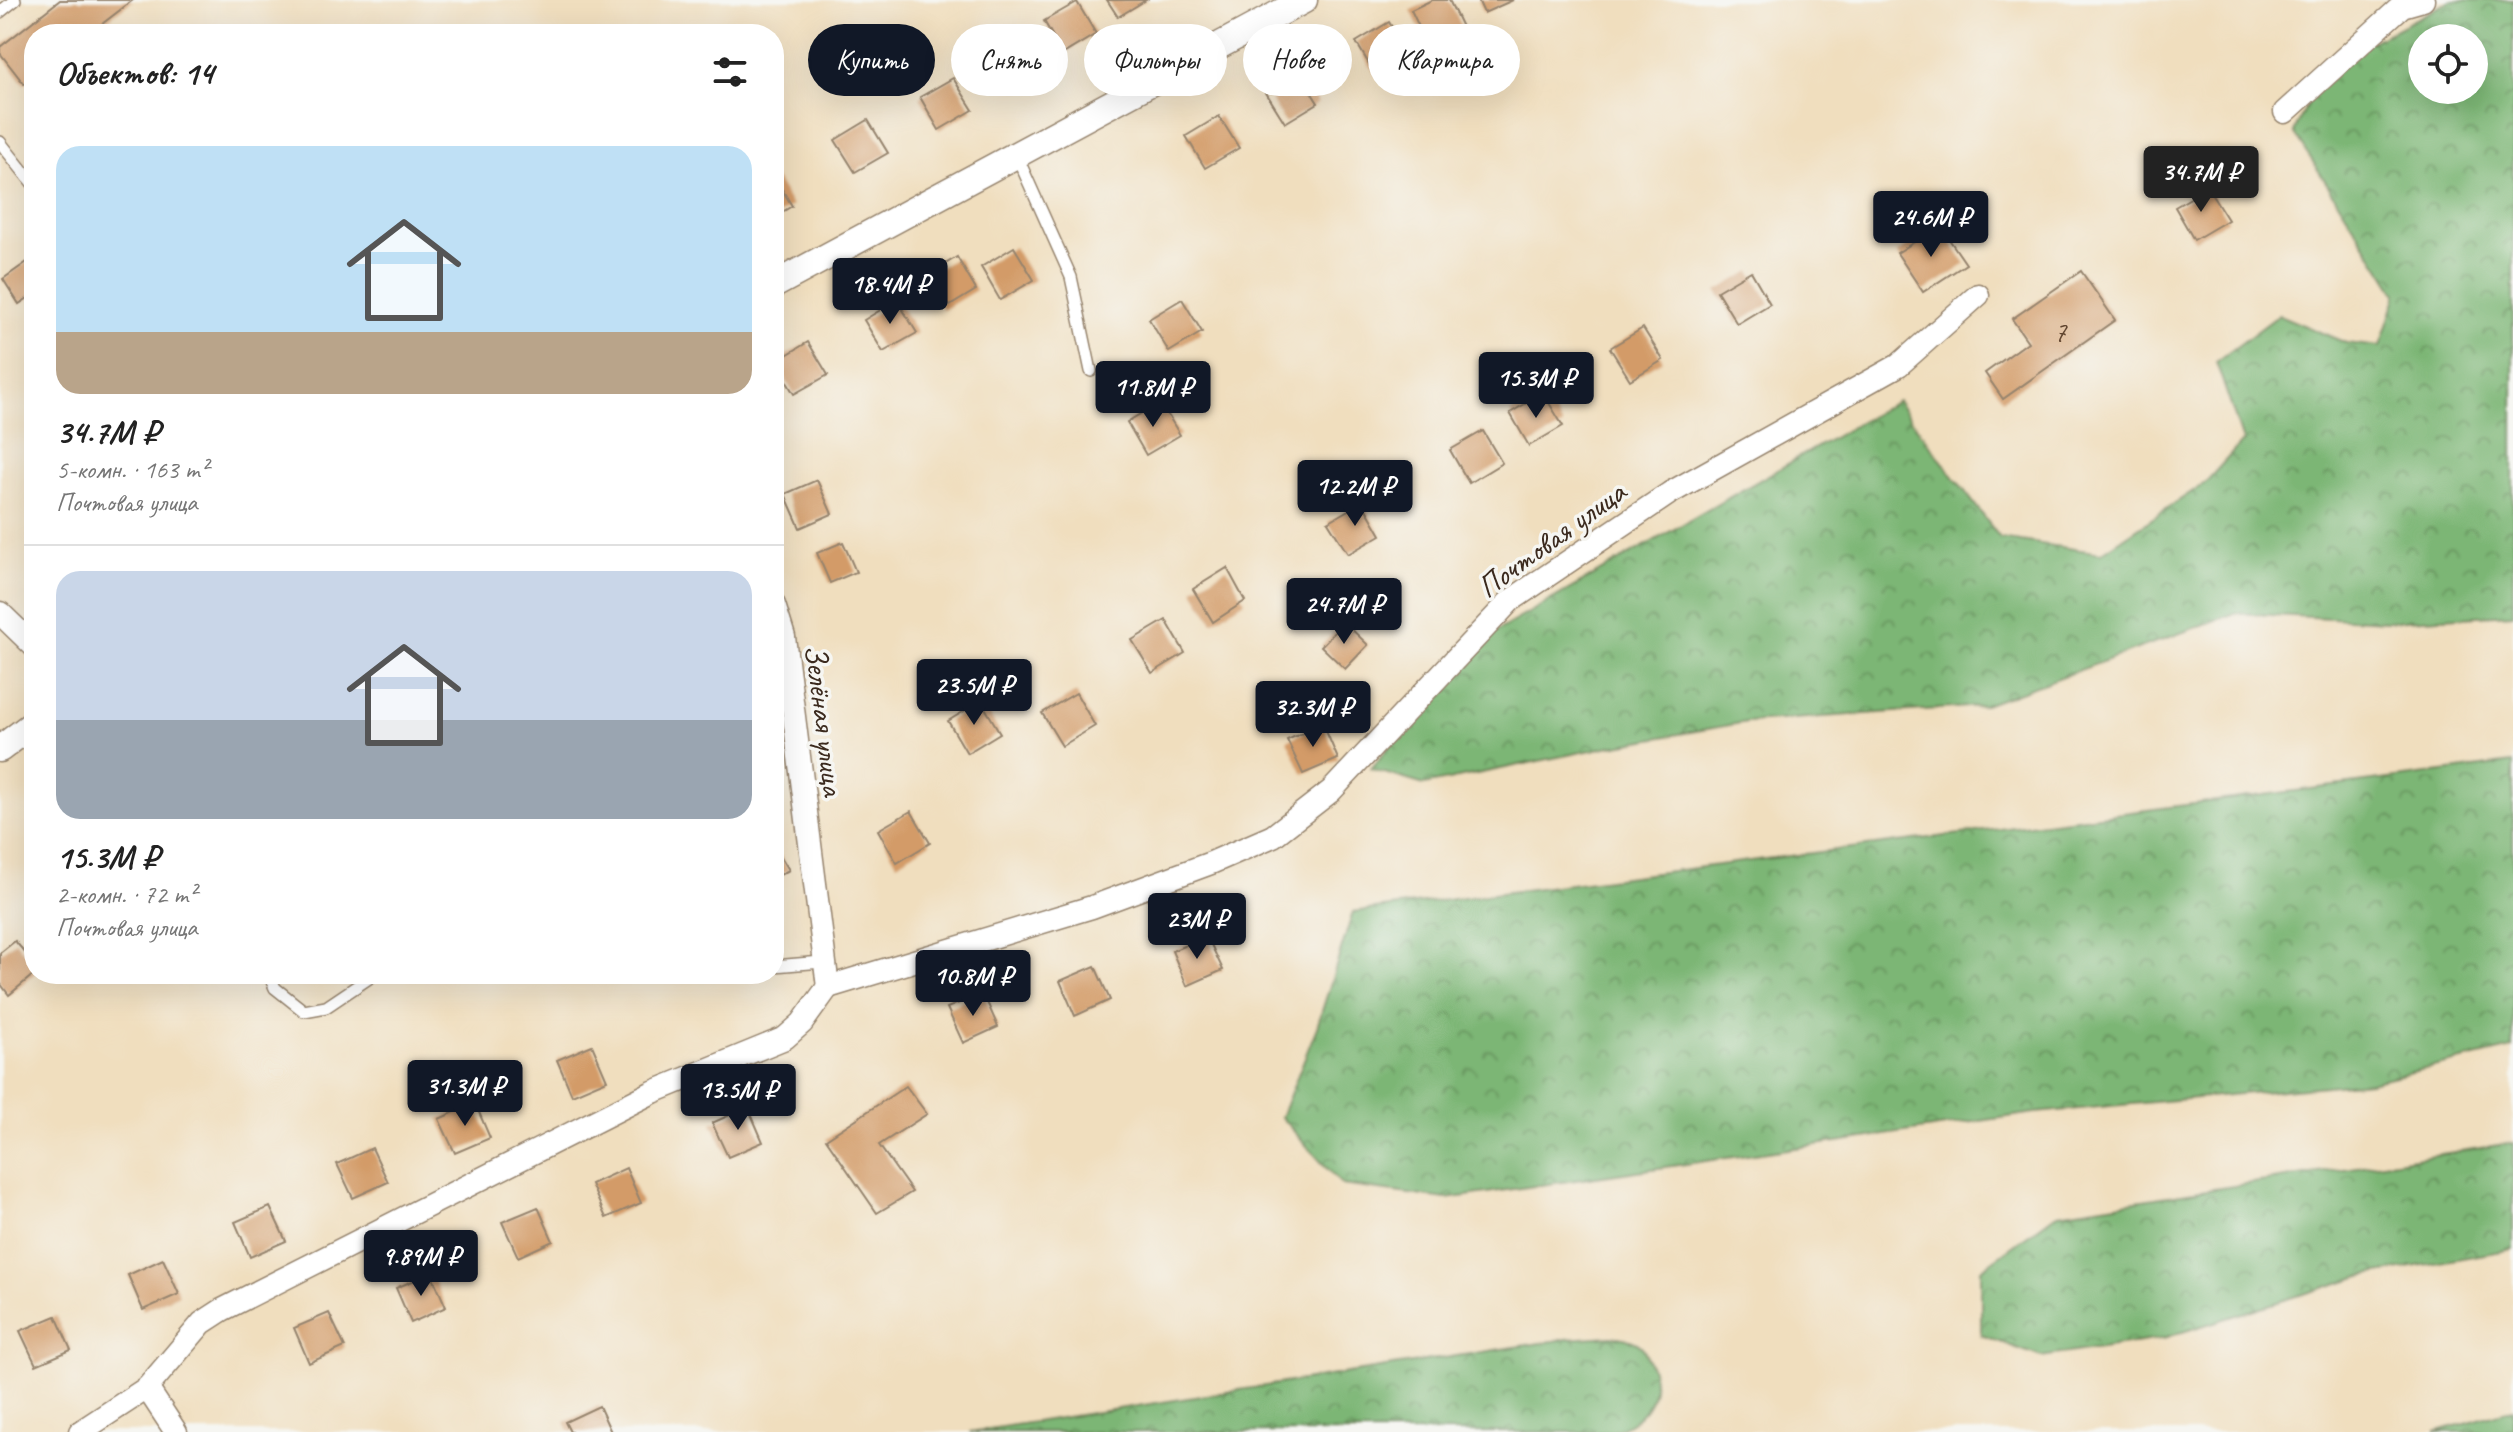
<!DOCTYPE html>
<html lang="ru">
<head>
<meta charset="utf-8">
<style>
	:root { --surface:#fff; --page:#f2f2f2; --text:#222; --muted:#767676; --line:#e0e0e0; --accent:#111827 }
	body { margin:0; font-family:Caveat,sans-serif; background:var(--page); color:var(--text); height:100vh; display:flex; flex-direction:column; font-size:30px; white-space:nowrap }
	* { box-sizing:border-box; margin:0 }
	p { font-size:26px; color:var(--muted) }
	.icon { flex:none; width:44px; height:44px; fill:none; stroke:currentColor; stroke-width:2; stroke-linecap:round; stroke-linejoin:round }
	.map { position:relative; flex:1; overflow:hidden }
	.panel { position:absolute; left:24px; top:24px; width:760px; height:960px; display:flex; flex-direction:column; background:var(--surface); border-radius:32px; box-shadow:0 8px 32px #0002 }
	.panel>* { flex:none }
	.guide { position:absolute; left:808px; top:24px; width:760px; height:72px; display:flex; gap:16px }
	.controls { position:absolute; left:2408px; top:24px; display:grid; gap:16px }
	.controls a { display:grid; place-items:center; width:80px; height:80px; border-radius:50%; background:var(--surface); box-shadow:0 8px 32px #0002; font-size:40px }
	.price { position:absolute; translate:-50% -68px; padding:0 18px; border-radius:8px; background:var(--accent); color:#fff; font-size:26px; line-height:52px; filter:drop-shadow(0 2px 4px #0008) }
	.price::after { content:''; position:absolute; left:50%; top:48px; width:24px; height:18px; margin-left:-12px; background:inherit; clip-path:polygon(0 0,100% 0,50% 100%) }
	.price.selected { background:#222; color:#fff }
	ul { padding:0; list-style:none }
	li { display:grid; align-content:center; gap:16px; height:424px; padding:0 32px }
	li+li { border-top:2px solid var(--line) }
	li span { display:grid; place-items:center; height:248px; border-radius:24px; color:#555 }
	li>.icon { margin-inline-start:auto }
	span .icon { width:144px; height:144px; fill:#fffc; stroke-width:1 }
	li b { font-size:34px }
	h2 { display:flex; justify-content:space-between; align-items:center; height:96px; padding:0 32px; font-size:34px }
	.tag { padding:0 28px; border-radius:36px; background:var(--surface); box-shadow:0 8px 32px #0002; font-size:28px; line-height:72px }
	.tag.selected { background:var(--accent); color:#fff }
	.map>svg:first-child { display:block }
</style>
</head>
<body>
<div class="map">
<svg width="2513" height="1432" viewBox="0 0 2513 1432">
	<defs>
		<pattern id="forest-crowns" width="20" height="18" patternUnits="userSpaceOnUse" patternTransform="scale(2)"><rect width="20" height="18" fill="#7cb674"/><path d="M2 6a3 3 0 1 1 6 0M12 15a3 3 0 1 1 6 0" fill="none" stroke="#67945f"/></pattern>
	</defs>
	<rect width="100%" height="100%" fill="#f6f6f2"/>
	<filter id="ink" filterUnits="userSpaceOnUse"><feTurbulence type="fractalNoise" baseFrequency=".0125" numOctaves="2"/><feDisplacementMap in="SourceGraphic" scale="16" xChannelSelector="R" yChannelSelector="G"/><feConvolveMatrix kernelMatrix="1 2 1 2 8 2 1 2 1" color-interpolation-filters="sRGB"/></filter>
	<filter id="wash" filterUnits="userSpaceOnUse"><feTurbulence type="fractalNoise" baseFrequency=".006" numOctaves="4" result="noise"/><feDisplacementMap in="SourceGraphic" scale="32" xChannelSelector="R" yChannelSelector="G"/><feGaussianBlur stdDeviation="1.8" result="paint"/><feColorMatrix in="noise" values="0 0 0 0 0 0 0 0 0 0 0 0 0 0 0 0 0 1.4 0 .05"/><feComposite in="paint" operator="in"/></filter>
	<g filter="url(#wash)">
		<rect width="100%" height="100%" fill="#f0debe"/>
		<g fill="url(#forest-crowns)" stroke="#5c7049" stroke-width="2" fill-rule="evenodd">
			<path d="M2452 0H2513V614L2387 621 2235 613 1982 706 1747 722 1611 746 1424 785 1371 769 1471 646 1897 401 2000 538 2101 553 2205 483 2243 441 2216 362 2279 315 2346 343 2380 347 2397 294 2294 132 2325 66ZM2422 38H2474V90H2422Z"/>
			<path d="M2513 763V1048L2370 1082 2035 1113 1446 1199 1342 1185 1281 1117 1317 1027 1353 912Z"/>
			<path d="M2513 1143V1249L2361 1276 2160 1339 2041 1357 1981 1335V1269L2058 1213Z"/>
			<path d="M1612 1336C1621 1338 1635 1339 1642 1347 1646 1351 1648 1360 1650 1365 1664 1398 1640 1423 1610 1432H970L1566 1339Z"/>
			<path d="M2513 1409V1432H2435Z"/>
		</g>
		<g id="blocks">
			<g fill="#d39b67">
				<path d="M60 0H133L89 34H34V77L24 84 0 53V47Z"/>
				<path d="M1107 0H1146L1118 17Z"/>
				<path d="M1432 0H1449L1462 27 1427 44 1411 10Z"/>
				<path d="M1478 0H1513L1484 13Z"/>
				<path d="M1077 2 1096 34 1063 54 1044 21Z"/>
				<path d="M1389 22 1409 55 1375 74 1356 42Z"/>
				<path d="M1298 71 1318 103 1285 123 1265 91Z"/>
				<path d="M953 78 973 110 939 130 920 97Z"/>
				<path d="M1219 116 1239 148 1205 168 1186 136Z"/>
				<path d="M868 120 888 153 855 172 835 140Z"/>
				<path d="M774 176 792 206 774 217Z"/>
				<path d="M2208 188 2228 220 2194 240 2175 207Z"/>
				<path d="M1940 226 1966 264 1923 292 1897 253Z"/>
				<path d="M1014 247 1034 280 1000 300 981 267Z"/>
				<path d="M957 257 976 290 943 310 924 277Z"/>
				<path d="M30 260 34 267V294L19 304 3 279Z"/>
				<path d="M1751 271 1770 304 1737 324 1717 291Z"/>
				<path d="M2081 271 2115 320 2003 399 1985 373 2028 342 2012 319Z"/>
				<path d="M1182 299 1202 332 1169 352 1149 319Z"/>
				<path d="M897 300 917 333 883 352 864 320Z"/>
				<path d="M1643 328 1663 360 1630 380 1610 348Z"/>
				<path d="M808 342 828 375 794 394 775 362Z"/>
				<path d="M1543 393 1563 426 1529 446 1510 413Z"/>
				<path d="M1160 402 1180 435 1146 455 1127 422Z"/>
				<path d="M1483 431 1502 463 1469 483 1450 450Z"/>
				<path d="M817 480 832 514 800 528 785 494Z"/>
				<path d="M1362 502 1381 535 1348 554 1328 522Z"/>
				<path d="M843 542 856 572 830 583 817 553Z"/>
				<path d="M1227 568 1245 601 1213 622 1193 589Z"/>
				<path d="M1166 620 1185 653 1152 673 1132 640Z"/>
				<path d="M1344 622 1368 645 1345 669 1321 646Z"/>
				<path d="M1076 693 1095 726 1062 746 1042 713Z"/>
				<path d="M981 701 1000 733 967 753 948 721Z"/>
				<path d="M1323 724 1338 759 1303 774 1287 740Z"/>
				<path d="M911 811 930 843 897 863 878 830Z"/>
				<path d="M774 845 789 870 774 878Z"/>
				<path d="M1207 936 1223 970 1187 986 1172 951Z"/>
				<path d="M15 941 34 963V974L9 995 0 983V953Z"/>
				<path d="M1095 966 1110 1000 1075 1016 1060 981Z"/>
				<path d="M983 993 998 1027 963 1043 947 1008Z"/>
				<path d="M592 1045 607 1080 572 1095 557 1060Z"/>
				<path d="M906 1086 927 1114 879 1145 912 1192 877 1213 826 1139Z"/>
				<path d="M475 1103 490 1138 455 1153 439 1119Z"/>
				<path d="M748 1107 763 1142 728 1157 712 1123Z"/>
				<path d="M372 1148 388 1182 353 1198 337 1164Z"/>
				<path d="M626 1168 641 1203 606 1218 591 1184Z"/>
				<path d="M270 1207 286 1241 250 1257 235 1222Z"/>
				<path d="M538 1207 553 1241 518 1257 502 1222Z"/>
				<path d="M163 1259 179 1294 143 1310 128 1275Z"/>
				<path d="M431 1273 446 1307 411 1323 396 1288Z"/>
				<path d="M329 1313 345 1347 309 1363 294 1328Z"/>
				<path d="M56 1316 71 1350 36 1365 20 1331Z"/>
				<path d="M599 1406 611 1432H570L565 1422Z"/>
			</g>
		</g>
	</g>
	<g filter="url(#ink)">
		<use href="#blocks" fill-opacity="0" stroke="#96846e" stroke-width="2"/>
		<g fill="none" stroke-linecap="round" stroke-linejoin="round">
			<g stroke="#96846e" stroke-width="14">
				<g id="service">
					<path d="M0 12 15 0"/>
					<path d="M207 34 208 33"/>
					<path d="M0 142 34 185"/>
					<path d="M1016 154 1071 277 1091 371"/>
					<path d="M774 966 822 962"/>
					<path d="M269 974 275 988 304 1011 326 1007 375 974"/>
				</g>
			</g>
			<g stroke="#96846e" stroke-width="25">
				<g id="minor">
					<path d="M2285 112 2402 6 2423 0"/>
					<path d="M774 605 784 637 828 987"/>
					<path d="M0 613 34 646"/>
					<path d="M828 987 1092 907 1211 863 1273 836 1331 791 1510 601 1670 493 1899 365 1978 295"/>
					<path d="M147 1388 176 1432"/>
					<path d="M80 1432 147 1388 202 1323 222 1310 653 1092 785 1038 802 1023 828 987"/>
				</g>
			</g>
			<g stroke="#96846e" stroke-width="29">
				<g id="tertiary">
					<path d="M774 285 1304 0"/>
					<path d="M0 749 34 723"/>
				</g>
			</g>
			<use href="#service" stroke="#fff" stroke-width="11"/>
			<use href="#minor" stroke="#fff" stroke-width="22"/>
			<use href="#tertiary" stroke="#fff" stroke-width="26"/>
		</g>
	</g>
	<g text-anchor="middle" stroke-width="7" stroke-linejoin="round" paint-order="stroke">
		<g font-size="28" fill="#614630">
			<text x="2060" y="341">7</text>
		</g>
		<g font-size="32" fill="#3b2a1e" stroke="#f6f6f2">
			<text transform="translate(1551 539) rotate(-36)" y="11">Почтовая улица</text>
			<text transform="translate(825 720) rotate(83)" y="11">Зелёная улица</text>
		</g>
	</g>
</svg>
<div class="controls">
<a><svg class="icon" aria-label="locate" viewBox="0 0 24 24"><circle cx="12" cy="12" r="6"/><path d="M12 2v4M12 18v4M2 12h4M18 12h4"/></svg></a>
</div>
<b class="price selected" style="left:2201px;top:214px">34.7M ₽</b>
<b class="price" style="left:1931px;top:259px">24.6M ₽</b>
<b class="price" style="left:890px;top:326px">18.4M ₽</b>
<b class="price" style="left:1536px;top:420px">15.3M ₽</b>
<b class="price" style="left:1153px;top:429px">11.8M ₽</b>
<b class="price" style="left:1355px;top:528px">12.2M ₽</b>
<b class="price" style="left:1344px;top:646px">24.7M ₽</b>
<b class="price" style="left:974px;top:727px">23.5M ₽</b>
<b class="price" style="left:1313px;top:749px">32.3M ₽</b>
<b class="price" style="left:1197px;top:961px">23M ₽</b>
<b class="price" style="left:973px;top:1018px">10.8M ₽</b>
<b class="price" style="left:465px;top:1128px">31.3M ₽</b>
<b class="price" style="left:738px;top:1132px">13.5M ₽</b>
<b class="price" style="left:421px;top:1298px">9.89M ₽</b>
<div class="guide">
<a class="tag selected">Купить</a>
<a class="tag">Снять</a>
<a class="tag">Фильтры</a>
<a class="tag">Новое</a>
<a class="tag">Квартира</a>
</div>
<section class="panel">
<h2>Объектов: 14<svg class="icon" aria-label="filters" viewBox="0 0 24 24"><path d="M4 7h16M4 17h16"/><circle cx="9" cy="7" r="2"/><circle cx="15" cy="17" r="2"/></svg></h2>
<ul>
<li><span style="background:linear-gradient(#bfe0f5 75%,#b9a48a 0)"><svg class="icon" aria-label="home" viewBox="0 0 24 24"><path d="M3 11l9-7 9 7M6 9v11h12V9"/></svg></span><div><b>34.7M ₽</b><p>5-комн. · 163 m²</p><p>Почтовая улица</p></div></li>
<li><span style="background:linear-gradient(#c9d6e8 60%,#9aa5b1 0)"><svg class="icon" aria-label="home" viewBox="0 0 24 24"><path d="M3 11l9-7 9 7M6 9v11h12V9"/></svg></span><div><b>15.3M ₽</b><p>2-комн. · 72 m²</p><p>Почтовая улица</p></div></li>
</ul>
</section>
</div>
</body>
</html>
